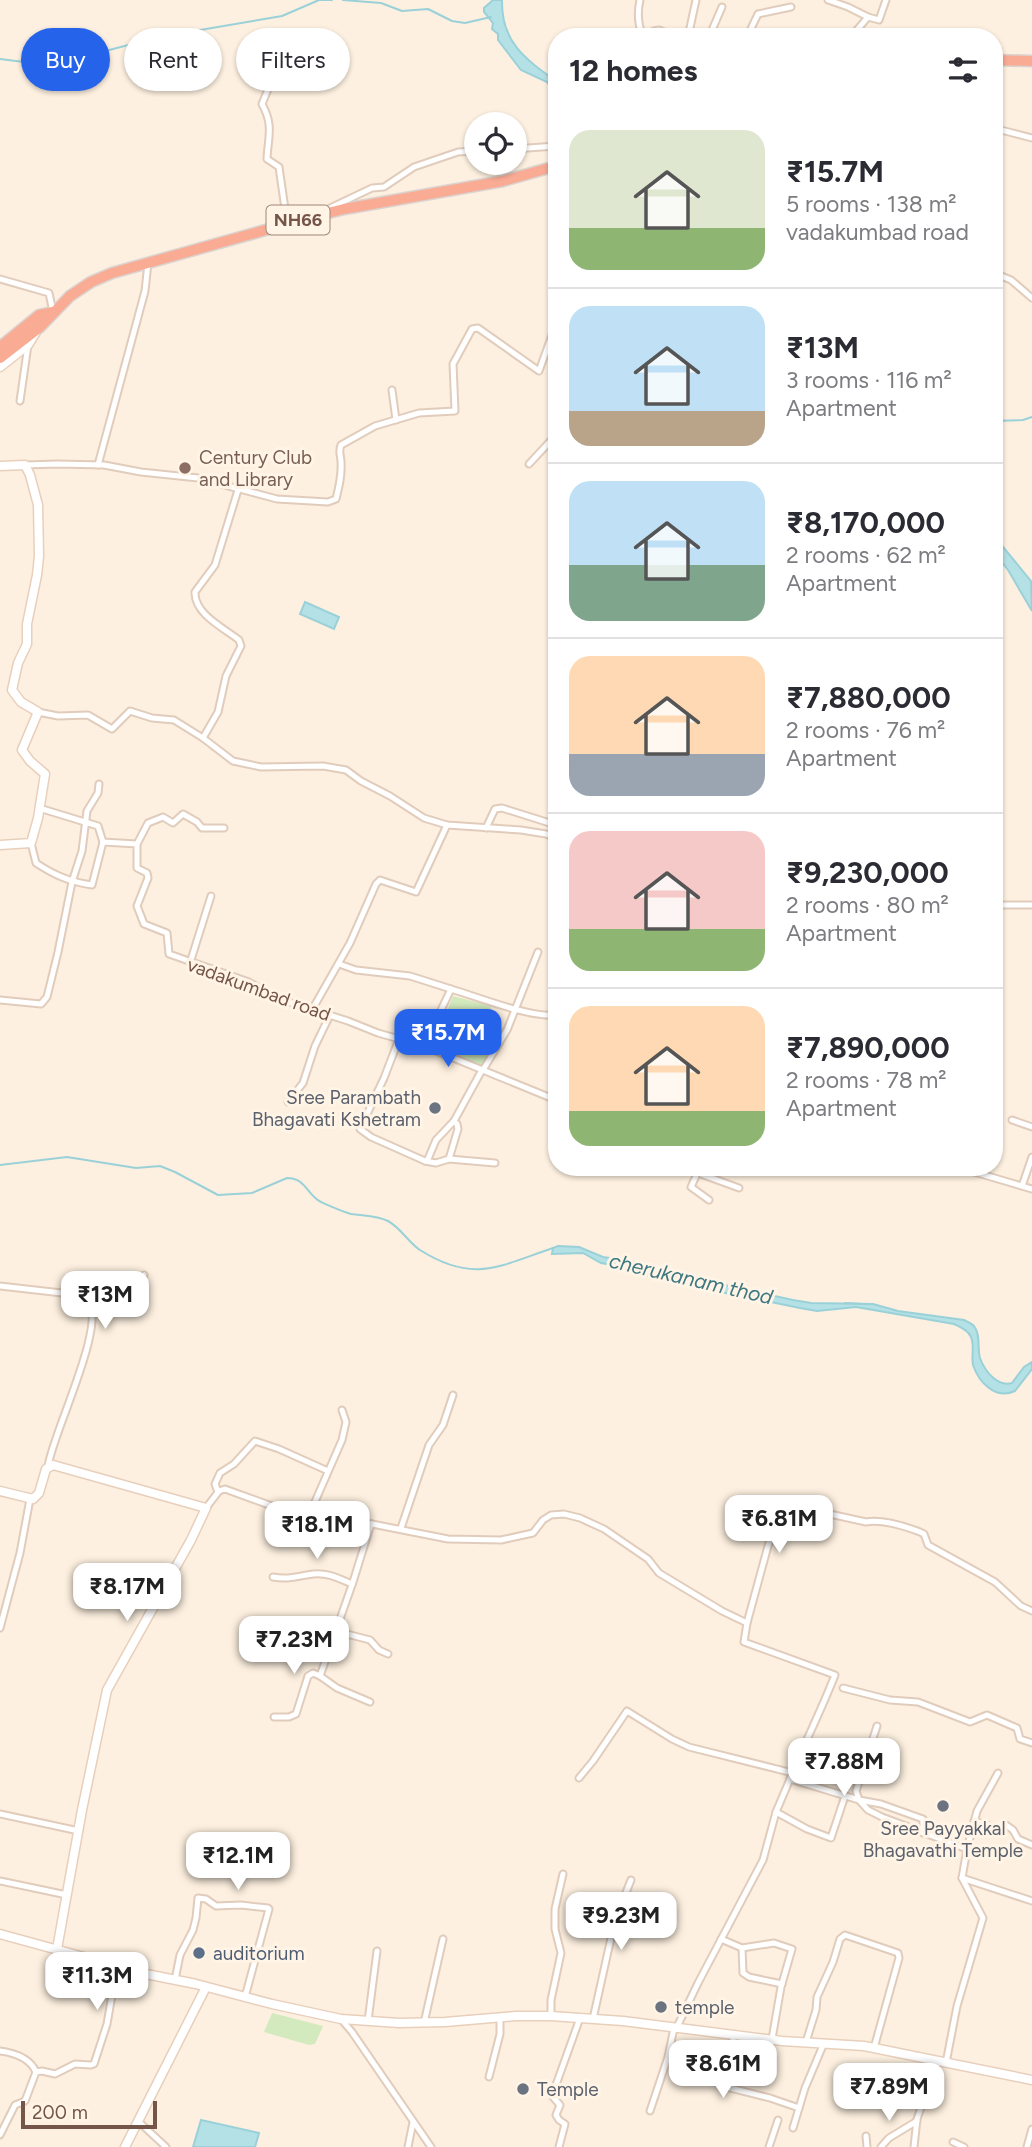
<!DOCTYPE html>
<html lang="en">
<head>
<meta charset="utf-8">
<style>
	:root { --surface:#fff; --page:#f2f2f3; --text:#2b2b33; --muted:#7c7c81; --line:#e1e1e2; --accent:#2563eb }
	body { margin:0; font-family:Figtree,sans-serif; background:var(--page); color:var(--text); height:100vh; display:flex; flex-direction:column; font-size:26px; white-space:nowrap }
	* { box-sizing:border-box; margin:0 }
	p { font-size:23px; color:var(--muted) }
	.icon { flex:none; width:38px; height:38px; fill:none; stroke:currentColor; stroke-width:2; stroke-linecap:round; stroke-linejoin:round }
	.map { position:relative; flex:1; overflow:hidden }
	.drawer { position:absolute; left:548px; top:28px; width:455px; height:1148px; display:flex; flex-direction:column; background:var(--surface); border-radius:28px; box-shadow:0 2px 5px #0004 }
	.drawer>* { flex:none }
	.top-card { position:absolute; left:21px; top:28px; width:422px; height:63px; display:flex; gap:14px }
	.controls { position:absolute; left:464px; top:112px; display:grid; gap:14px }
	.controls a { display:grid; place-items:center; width:63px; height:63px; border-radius:50%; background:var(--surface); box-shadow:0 2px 5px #0004; font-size:35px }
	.scale { position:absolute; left:21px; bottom:18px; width:136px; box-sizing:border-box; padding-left:7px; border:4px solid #745547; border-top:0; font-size:19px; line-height:24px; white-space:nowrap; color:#745547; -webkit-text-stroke:5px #fff4e6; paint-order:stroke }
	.price { position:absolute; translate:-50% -60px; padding:0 16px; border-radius:14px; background:#fff; color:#222; font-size:23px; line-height:46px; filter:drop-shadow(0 2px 4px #0008) }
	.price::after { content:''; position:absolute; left:50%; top:42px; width:21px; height:16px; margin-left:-10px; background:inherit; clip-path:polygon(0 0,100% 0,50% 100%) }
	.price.current { background:var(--accent); color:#fff }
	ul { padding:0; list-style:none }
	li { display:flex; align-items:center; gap:21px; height:175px; padding:0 21px }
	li+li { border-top:2px solid var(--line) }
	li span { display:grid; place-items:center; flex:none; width:196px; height:140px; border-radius:21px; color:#555 }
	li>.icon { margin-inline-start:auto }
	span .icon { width:84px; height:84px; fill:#fffc; stroke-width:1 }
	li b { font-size:30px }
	h2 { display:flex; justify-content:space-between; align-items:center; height:84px; padding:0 21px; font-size:30px }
	.chip { padding:0 24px; border-radius:32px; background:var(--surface); box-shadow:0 2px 5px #0004; font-size:24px; line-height:63px }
	.chip.current { background:var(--accent); color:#fff }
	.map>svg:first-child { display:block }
</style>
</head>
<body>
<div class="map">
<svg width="1032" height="2147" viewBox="0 0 1032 2147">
	<rect width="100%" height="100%" fill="#fdf0e0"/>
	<g fill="#d2eabe">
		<path d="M453 996 491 1006 490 1021 496 1026 506 1029 483 1067 432 1047Z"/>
		<path d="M272 2013 323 2026 315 2044 309 2045 264 2032Z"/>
	</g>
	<g fill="#b4e1e6" stroke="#9ad1d8" stroke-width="2">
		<path d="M493 0H502C501 42 525 59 556 81V95L547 82 521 70 498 40V34L492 29 493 23 484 12V8Z"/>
		<path d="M994 536 1031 581 1032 611 1008 570 994 552Z"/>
		<path d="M305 602 339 617 334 629 300 614Z"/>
		<path d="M558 1246 579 1247 603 1257 635 1262 659 1273 679 1275 793 1300 811 1303 873 1304 898 1311 964 1320C968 1322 971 1323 974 1326 981 1335 977 1348 980 1358 985 1372 998 1387 1012 1383L1024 1367 1032 1362V1369L1015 1391C996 1400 979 1383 973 1365 971 1356 975 1346 971 1337 968 1330 960 1327 954 1324L856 1307 817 1311 800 1308 656 1279 630 1268 601 1263 583 1253 552 1254 553 1248Z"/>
		<path d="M201 2120 259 2133 255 2147H193Z"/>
	</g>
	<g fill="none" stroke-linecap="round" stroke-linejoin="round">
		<g stroke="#9ad1d8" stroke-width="2">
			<path d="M343 0 381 3 402 11 428 9 452 21 465 23 491 17"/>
			<path d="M0 59 24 62 67 61 159 37 282 16 319 0H332"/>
			<path d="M994 421 1023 420 1032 417"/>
			<path d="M0 1165 67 1157 136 1168 160 1166 175 1172 218 1195 252 1193 287 1178C306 1178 307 1195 321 1202 330 1206 341 1211 351 1214 364 1216 376 1215 388 1221 401 1228 408 1242 420 1250 474 1284 499 1266 553 1248"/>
			<path d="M845 1303 864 1304"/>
		</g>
		<g stroke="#e1ccbc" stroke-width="9">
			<g id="street">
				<path d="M640 0C637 13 638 25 643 37"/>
				<path d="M828 0 848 7 868 17"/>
				<path d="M649 37 654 31 659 30 676 37"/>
				<path d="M688 37 696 0"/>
				<path d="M709 37 722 7"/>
				<path d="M747 37 758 14 791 7"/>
				<path d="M851 37 868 17 879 20 886 0"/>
				<path d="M1001 130 1032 138"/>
				<path d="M514 149 556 146"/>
				<path d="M328 209 372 188 384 187 414 167 458 152 476 151"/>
				<path d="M287 223 279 167 267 159C268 136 274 126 262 104L273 77 284 66 290 67"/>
				<path d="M994 273 1011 280 1032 298"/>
				<path d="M0 279 49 293 53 312"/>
				<path d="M392 390 396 420"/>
				<path d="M20 401 28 345"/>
				<path d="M529 464 556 435"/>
				<path d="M25 465 57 464 104 465 141 472 198 478 277 499 328 502 336 499C339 487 342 475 341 462 341 455 338 452 341 445L375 426 419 413 455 411 453 364 472 329 478 328 539 371 556 324"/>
				<path d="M98 465 145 291 148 263"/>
				<path d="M38 712 58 716 88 715 112 729 130 711 152 718 174 720 203 738 233 761 261 767 323 766 346 770 361 781 390 796 424 818 447 825 521 830 546 834 556 838"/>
				<path d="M203 738 218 712 226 676 241 646 239 640C224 628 194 614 195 592L215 565 238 490"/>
				<path d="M39 808 98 826 103 842 137 844V868L147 873 148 878 137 906 144 924 167 933 169 954 249 982 276 998 348 1021 378 1033 424 1046 451 989C478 997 530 1018 556 1015"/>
				<path d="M486 828 495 809 502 808 556 825"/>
				<path d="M31 843 36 863C54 875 70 882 92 885L103 842"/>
				<path d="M137 844 148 823 163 817 173 823 183 814 197 822 202 828H224"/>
				<path d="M994 905H1032"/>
				<path d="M190 963 211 896"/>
				<path d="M339 964 356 970 410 976 451 989"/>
				<path d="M0 1000 41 1004 47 997 58 952 72 882 82 851 87 811 98 793 99 784"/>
				<path d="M312 1010 350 943 376 884 380 880 416 892 447 825"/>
				<path d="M399 1039 384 1078 360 1129 371 1137 425 1161 428 1159 436 1140 454 1121 482 1070"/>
				<path d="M424 1046 556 1100"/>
				<path d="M483 1070 507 1030 538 952"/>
				<path d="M288 1102 303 1083 315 1046 330 1015"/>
				<path d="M1012 1120 1032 1127"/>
				<path d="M449 1159 495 1163"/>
				<path d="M425 1161 436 1163 449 1159 458 1129 457 1124 454 1121"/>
				<path d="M700 1167 691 1187 709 1200"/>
				<path d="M957 1167 1032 1189"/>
				<path d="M578 1170 579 1167"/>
				<path d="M698 1173 739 1188"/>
				<path d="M1022 1186 1032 1157"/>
				<path d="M0 1286 88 1296C108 1325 54 1429 48 1466"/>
				<path d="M90 1297 115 1296 144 1275"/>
				<path d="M218 1492 215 1484 220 1473 234 1464 255 1441 279 1449 328 1471"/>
				<path d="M206 1508 219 1491 225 1489 305 1518 325 1512 357 1521 448 1539 501 1540 533 1533 543 1520 551 1515 564 1514 580 1518 604 1529 648 1559 659 1573 722 1611 747 1623"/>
				<path d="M314 1516V1504L342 1440 346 1422 342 1410"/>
				<path d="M401 1528 429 1445 443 1425 453 1395"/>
				<path d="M273 1577C288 1580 298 1576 313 1574 327 1572 340 1579 352 1584"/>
				<path d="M0 1628 20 1553 30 1499"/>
				<path d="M335 1631 370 1640 379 1650 388 1654"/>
				<path d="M843 1688 890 1700 918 1702 970 1722 987 1715 1017 1728 1020 1739 1032 1743"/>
				<path d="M370 1702 337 1688 320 1676 353 1582 371 1524"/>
				<path d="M274 1717H289L296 1714 308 1676 313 1673 320 1676"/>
				<path d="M877 1726 856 1791 859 1800 881 1804 923 1819V1833"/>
				<path d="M579 1778 593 1761 627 1711 672 1739 689 1747 793 1773"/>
				<path d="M790 1779C804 1744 821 1711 835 1675L744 1642 747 1623 768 1546 784 1504 866 1522C883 1519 904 1526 920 1532L924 1534 928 1545 995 1582 1021 1606 1032 1611"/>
				<path d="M776 1812 807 1829 831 1838 845 1796"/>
				<path d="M0 1814 79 1831"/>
				<path d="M974 1821 1002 1830 1006 1825 1013 1830 1018 1839 1032 1845"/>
				<path d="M967 1849 977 1811 998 1773"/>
				<path d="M0 1881 67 1895"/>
				<path d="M721 1939 742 1948 743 1973 749 1977 782 1984"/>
				<path d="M742 1948 774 1943 792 1949 781 1987 772 2039"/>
				<path d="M175 1980 180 1955 193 1930 196 1918 198 1898 206 1899 216 1906 241 1905 268 1908 269 1909 245 1997"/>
				<path d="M551 2016V2000L561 1953 555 1929V1909L563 1874"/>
				<path d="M341 2019 352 2032 431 2147"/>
				<path d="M593 2019 615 1920 631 1880"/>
				<path d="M368 2021 377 1951"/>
				<path d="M424 2023 443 1939"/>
				<path d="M676 2029 698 1983 763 1860 776 1812 790 1779 859 1800 868 1810 882 1817 967 1849 962 1878 1032 1901"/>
				<path d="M734 2035 724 2085 726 2087 770 2098 799 2108"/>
				<path d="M806 2042 816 2010 817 1997 833 1962 840 1939 845 1935 898 1953 899 1958 874 2048"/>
				<path d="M0 2051C15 2053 30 2058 36 2072"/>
				<path d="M946 2063 957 2006 983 1918 962 1878"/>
				<path d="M489 2077 500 2034V2017"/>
				<path d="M650 2111 668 2057 674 2028"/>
				<path d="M138 2121 166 2147"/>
				<path d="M793 2128 805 2088 824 2043"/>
				<path d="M0 2135 15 2105 25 2101 36 2072 42 2071 55 2074 75 2064 91 2065 94 2064 107 2024 117 1966"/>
				<path d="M866 2136 867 2147"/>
				<path d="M953 2142 964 2147"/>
				<path d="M408 2147 413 2122"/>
				<path d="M559 2147 565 2124 559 2120 556 2115 560 2105 552 2096 580 2018"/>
				<path d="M769 2147 778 2120"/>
				<path d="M881 2147 889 2138 917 2121"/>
				<path d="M914 2147 917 2119 937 2061"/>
				<path d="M1027 2147 1032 2129"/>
			</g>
		</g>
		<g stroke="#e8cfbb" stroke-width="11">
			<g id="secondary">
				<path d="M0 367 28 345 36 332"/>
				<path d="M0 466 25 465 30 475 38 505 39 556 37 575 27 624V644L18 663 12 690 21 702 38 712 22 750 30 761 45 774 38 818 31 843 0 845"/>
				<path d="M0 1491 33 1499 39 1493 46 1469 53 1465 206 1508 191 1540 107 1690 82 1810 57 1949"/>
				<path d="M0 1934 146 1974 196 1984 272 2004 341 2019 399 2023 445 2022 516 2016H551L623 2021 782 2041 864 2046 1032 2080"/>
				<path d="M125 2147 206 1987"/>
			</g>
		</g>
		<g stroke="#dbd3cf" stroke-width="13">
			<g id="highway">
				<path d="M994 60 1032 61"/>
				<path d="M0 347 39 315 53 312"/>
				<path d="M0 358 40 327 70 296 91 282 112 273 312 217 344 209 503 181 556 166"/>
			</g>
		</g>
		<use href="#street" stroke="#fff" stroke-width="5"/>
		<use href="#secondary" stroke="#fff" stroke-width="8"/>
		<use href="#highway" stroke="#f9ab94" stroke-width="10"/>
	</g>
	<circle fill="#8d6e63" stroke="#fff4e6" stroke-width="2.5" cx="185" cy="468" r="7"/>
	<g fill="#6b7280" stroke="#fff4e6" stroke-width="2.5">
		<circle cx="435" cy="1108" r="7"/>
		<circle cx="943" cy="1806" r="7"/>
		<circle cx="661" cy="2007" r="7"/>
		<circle cx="523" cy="2089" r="7"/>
	</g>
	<circle fill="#5c6f8a" stroke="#fff4e6" stroke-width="2.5" cx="199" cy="1953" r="7"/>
	<g text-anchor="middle" stroke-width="6" stroke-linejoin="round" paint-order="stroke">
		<rect fill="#fff4e6" stroke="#9e8577" stroke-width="2" x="266.5" y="205.5" width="63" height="29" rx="5"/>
		<g font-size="18" font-weight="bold" fill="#745547">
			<text x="298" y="226">NH66</text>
		</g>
		<g font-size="19" fill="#785e54" stroke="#fff4e6" text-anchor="start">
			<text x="199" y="464">Century Club<tspan x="199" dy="22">and Library</tspan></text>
		</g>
		<g font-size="19" fill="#745547" stroke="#fff4e6">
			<text transform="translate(259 989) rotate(20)" y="7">vadakumbad road</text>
		</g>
		<g font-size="19" fill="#5b616d" stroke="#fff4e6" text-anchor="start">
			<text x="421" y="1104" text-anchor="end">Sree Parambath<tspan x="421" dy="22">Bhagavati Kshetram</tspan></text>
			<text x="943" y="1835" text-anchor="middle">Sree Payyakkal<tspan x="943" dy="22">Bhagavathi Temple</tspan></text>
			<text x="675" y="2014">temple</text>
			<text x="537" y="2096">Temple</text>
		</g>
		<g font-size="19" fill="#4e5e75" stroke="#fff4e6" text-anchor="start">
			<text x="213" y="1960">auditorium</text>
		</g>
		<g font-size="21" font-style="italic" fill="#3d7881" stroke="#fff4e6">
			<text transform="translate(691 1279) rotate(13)" y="7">cherukanam thod</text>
		</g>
	</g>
</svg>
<div class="controls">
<a><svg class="icon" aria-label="locate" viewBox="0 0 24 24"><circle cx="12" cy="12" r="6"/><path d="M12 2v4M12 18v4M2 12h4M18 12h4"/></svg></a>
</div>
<div class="scale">200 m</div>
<b class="price current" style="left:448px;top:1069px">₹15.7M</b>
<b class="price" style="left:105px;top:1331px">₹13M</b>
<b class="price" style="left:779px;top:1555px">₹6.81M</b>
<b class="price" style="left:317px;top:1561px">₹18.1M</b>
<b class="price" style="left:127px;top:1623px">₹8.17M</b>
<b class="price" style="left:294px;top:1676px">₹7.23M</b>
<b class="price" style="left:844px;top:1798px">₹7.88M</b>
<b class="price" style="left:238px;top:1892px">₹12.1M</b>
<b class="price" style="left:621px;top:1952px">₹9.23M</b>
<b class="price" style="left:97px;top:2012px">₹11.3M</b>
<b class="price" style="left:723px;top:2100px">₹8.61M</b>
<b class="price" style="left:889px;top:2123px">₹7.89M</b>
<div class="top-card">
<a class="chip current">Buy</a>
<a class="chip">Rent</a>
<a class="chip">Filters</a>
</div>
<section class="drawer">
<h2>12 homes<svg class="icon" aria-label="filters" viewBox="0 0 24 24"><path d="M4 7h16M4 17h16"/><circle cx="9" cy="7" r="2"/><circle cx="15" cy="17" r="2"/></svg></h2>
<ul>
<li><span style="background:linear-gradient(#dfe7d0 70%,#8fb573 0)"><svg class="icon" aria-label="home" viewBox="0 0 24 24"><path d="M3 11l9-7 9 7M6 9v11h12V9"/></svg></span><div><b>₹15.7M</b><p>5 rooms · 138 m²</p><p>vadakumbad road</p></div></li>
<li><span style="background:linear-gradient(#bfe0f5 75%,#b9a48a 0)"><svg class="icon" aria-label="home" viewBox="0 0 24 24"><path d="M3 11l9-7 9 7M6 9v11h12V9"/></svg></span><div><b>₹13M</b><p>3 rooms · 116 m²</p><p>Apartment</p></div></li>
<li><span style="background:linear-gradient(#bfe0f5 60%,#7fa58c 0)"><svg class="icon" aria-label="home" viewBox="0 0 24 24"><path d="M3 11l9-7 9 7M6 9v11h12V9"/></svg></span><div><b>₹8,170,000</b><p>2 rooms · 62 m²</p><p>Apartment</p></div></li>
<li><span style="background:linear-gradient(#ffd9b3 70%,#9aa5b1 0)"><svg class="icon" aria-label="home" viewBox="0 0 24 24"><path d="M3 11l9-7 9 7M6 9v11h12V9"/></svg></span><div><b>₹7,880,000</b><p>2 rooms · 76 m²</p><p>Apartment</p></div></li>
<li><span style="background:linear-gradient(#f6c9c9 70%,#8fb573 0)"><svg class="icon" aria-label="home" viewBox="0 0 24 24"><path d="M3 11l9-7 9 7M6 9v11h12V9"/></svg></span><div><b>₹9,230,000</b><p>2 rooms · 80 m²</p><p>Apartment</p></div></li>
<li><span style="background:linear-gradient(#ffd9b3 75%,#8fb573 0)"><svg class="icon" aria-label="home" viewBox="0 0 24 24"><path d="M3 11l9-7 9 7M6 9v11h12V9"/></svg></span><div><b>₹7,890,000</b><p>2 rooms · 78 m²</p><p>Apartment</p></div></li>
</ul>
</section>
</div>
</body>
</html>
